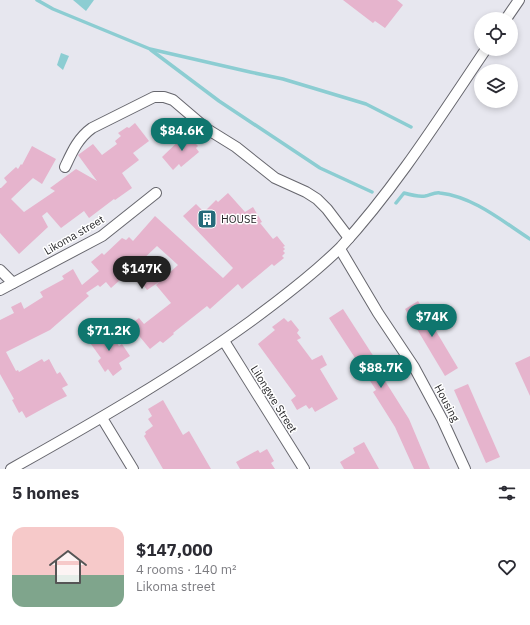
<!DOCTYPE html>
<html lang="en">
<head>
<meta charset="utf-8">
<style>
	:root { --surface:#fff; --page:#f7f7f7; --text:#2b2b33; --muted:#7c7c81; --accent:#0f766e }
	body { margin:0; font-family:"IBM Plex Sans",sans-serif; background:var(--page); color:var(--text); height:100vh; display:flex; flex-direction:column; font-size:15px; white-space:nowrap }
	* { box-sizing:border-box; margin:0 }
	p { font-size:13px; color:var(--muted) }
	.icon { flex:none; width:22px; height:22px; fill:none; stroke:currentColor; stroke-width:2; stroke-linecap:round; stroke-linejoin:round }
	.map { position:relative; height:469px; overflow:hidden }
	.sheet { display:flex; flex-direction:column; background:var(--surface); flex:1 }
	.sheet>* { flex:none }
	.tools { position:absolute; left:474px; top:12px; display:grid; gap:8px }
	.tools a { display:grid; place-items:center; width:44px; height:44px; border-radius:50%; background:var(--surface); box-shadow:0 2px 6px #0003; font-size:20px }
	.price { position:absolute; translate:-50% -34px; padding:0 9px; border-radius:14px; background:var(--accent); color:#fff; font-size:13px; line-height:26px; filter:drop-shadow(0 1px 2px #0008) }
	.price::after { content:''; position:absolute; left:50%; top:24px; width:12px; height:9px; margin-left:-6px; background:inherit; clip-path:polygon(0 0,100% 0,50% 100%) }
	.price.current { background:#222; color:#fff }
	ul { padding:0; list-style:none }
	li { display:flex; align-items:center; gap:12px; height:100px; padding:0 12px }
	li span { display:grid; place-items:center; flex:none; width:112px; height:80px; border-radius:12px; color:#555 }
	li>.icon { margin-inline-start:auto }
	span .icon { width:48px; height:48px; fill:#fffc; stroke-width:1 }
	li b { font-size:17px }
	h2 { display:flex; justify-content:space-between; align-items:center; height:48px; padding:0 12px; font-size:17px }
	.map>svg:first-child { display:block }
</style>
</head>
<body>
<div class="map">
<svg width="530" height="469" viewBox="0 0 530 469">
	<rect width="100%" height="100%" fill="#e7e7ef"/>
	<g fill="#8ccdd2">
		<path d="M73 0H94L86 11Z"/>
		<path d="M61 53 69 56 63 70 57 65Z"/>
	</g>
	<g fill="none" stroke-linecap="round" stroke-linejoin="round">
		<g stroke="#8ccdd2" stroke-width="3.5">
			<path d="M37 0 53 9 150 49 250 72 283 79 366 104 411 127"/>
			<path d="M151 50 219 101 320 168 372 192"/>
			<path d="M396 203 404 193C411 195 418 197 425 196 430 195 435 192 440 193 474 197 502 221 530 239"/>
		</g>
	</g>
	<g fill="#e6b4cd">
		<path d="M343 0H397L403 5 385 28 375 21 373 23Z"/>
		<path d="M135 123 149 141 133 153 139 160 122 173 132 188 115 200 114 199 89 218 84 211 61 228 47 212 42 216 48 227 19 254 0 233V188H1L7 182 4 178 16 167 18 169 21 164 22 165 32 146 56 159 42 184 33 178 11 199 24 212 55 191 50 188 76 169 97 181 78 155 93 144 102 155 117 144 115 141 121 136 118 133 127 127 129 128Z"/>
		<path d="M188 132 198 142 196 144 198 146 196 148 199 152 181 167 179 164 173 170 162 157Z"/>
		<path d="M228 193 245 212 253 207 262 222 260 223 273 239 277 236 285 246 283 247 285 249 283 251 285 253 282 256 284 258 274 266 272 264 242 289 238 284 210 309 207 306 173 333 174 334 163 343 160 341 150 349 130 325 139 318 144 324 171 303 156 285 178 265 157 246 140 262 159 282 147 290 140 280 138 283 128 273 111 288 106 282 100 287 98 285 86 293 89 296 50 330 6 352 16 371 18 370 19 372 42 359 44 362 49 359 57 374 60 372 68 385 62 388 67 396 55 402 26 418 22 411 19 413 12 400 14 399 0 374V320L14 313 11 307 21 302 24 309 43 297 40 292 64 279 62 276 73 269 82 285 99 271 91 262 102 253 104 255 122 238 126 240 129 237 133 241 155 216 223 278 233 268 183 216 196 204 204 212 216 200 218 202Z"/>
		<path d="M418 301 458 368 445 376 405 309Z"/>
		<path d="M343 309 383 371 380 373 409 419 430 469H414L395 427 373 392 376 390 329 318Z"/>
		<path d="M284 318 288 322 291 320 299 330 297 333 301 338 297 340 312 360 322 355 327 365 320 369 338 399 315 412 312 407 309 409 306 405 297 410 291 400 296 396 258 344 275 330 272 327Z"/>
		<path d="M106 328 119 346 122 344 130 356 119 363 122 369 113 376 108 369 105 372 98 361 101 358 88 340Z"/>
		<path d="M530 356V396L515 363Z"/>
		<path d="M468 384 500 457 486 463 454 390Z"/>
		<path d="M163 400 183 435 189 431 211 469H163L144 436 146 434 145 432 153 426 148 419 152 416 148 409Z"/>
		<path d="M364 442 379 469H344L340 462 355 453 353 448Z"/>
		<path d="M267 449 274 461 271 463 275 469H240L236 462 258 450 260 453Z"/>
	</g>
	<g fill="none" stroke-linecap="round" stroke-linejoin="round">
		<g stroke="#67676e" stroke-width="12">
			<g id="minor">
				<path d="M506 19 519 0"/>
				<path d="M65 167C72 152 78 138 92 128L154 97H164L173 100 207 129 236 147 275 178 306 192 317 199 327 209 349 238"/>
				<path d="M340 249 378 313 414 367 442 419 465 469"/>
				<path d="M0 270 13 283"/>
				<path d="M0 290 102 236 156 193"/>
				<path d="M224 341 304 469"/>
				<path d="M102 418 133 469"/>
				<path d="M11 469C93 423 175 376 251 321 274 304 295 288 317 269 325 262 333 255 341 247 396 187 440 117 486 49"/>
			</g>
		</g>
		<use href="#minor" stroke="#fff" stroke-width="10"/>
	</g>
	<defs>
		<g id="building-square" transform="scale(1)"><rect x="-9" y="-9" width="18" height="18" rx="4" fill="#256a7a" stroke="#fff"/><path d="M-4-6H4V6H1V3H-1V6H-4ZM-2.5-4.3h1.7v1.8h-1.7ZM.8-4.3h1.7v1.8H.8ZM-2.5-1h1.7V.8h-1.7ZM.8-1h1.7V.8H.8Z" fill="#fff"/></g>
	</defs>
	<g fill-rule="evenodd">
		<use href="#building-square" x="207" y="219"/>
	</g>
	<g text-anchor="middle" stroke-width="3" stroke-linejoin="round" paint-order="stroke">
		<g font-size="11" fill="#262629" stroke="#fff" text-anchor="start">
			<text x="221" y="223">HOUSE</text>
		</g>
		<g font-size="11" fill="#262629" stroke="#fff">
			<text transform="translate(74 235) rotate(-30)" y="4">Likoma street</text>
			<text transform="translate(274 399) rotate(58)" y="4">Lilongwe Street</text>
			<text transform="translate(447 403) rotate(62)" y="4">Housing</text>
		</g>
	</g>
</svg>
<div class="tools">
<a><svg class="icon" aria-label="locate" viewBox="0 0 24 24"><circle cx="12" cy="12" r="6"/><path d="M12 2v4M12 18v4M2 12h4M18 12h4"/></svg></a>
<a><svg class="icon" aria-label="layers" viewBox="0 0 24 24"><path d="M12 4l9 5-9 5-9-5zM3 14l9 5 9-5"/></svg></a>
</div>
<b class="price" style="left:182px;top:152px">$84.6K</b>
<b class="price current" style="left:142px;top:290px">$147K</b>
<b class="price" style="left:432px;top:338px">$74K</b>
<b class="price" style="left:109px;top:352px">$71.2K</b>
<b class="price" style="left:381px;top:389px">$88.7K</b>
</div>
<section class="sheet">
<h2>5 homes<svg class="icon" aria-label="filters" viewBox="0 0 24 24"><path d="M4 7h16M4 17h16"/><circle cx="9" cy="7" r="2"/><circle cx="15" cy="17" r="2"/></svg></h2>
<ul>
<li><span style="background:linear-gradient(#f6c9c9 60%,#7fa58c 0)"><svg class="icon" aria-label="home" viewBox="0 0 24 24"><path d="M3 11l9-7 9 7M6 9v11h12V9"/></svg></span><div><b>$147,000</b><p>4 rooms · 140 m²</p><p>Likoma street</p></div><svg class="icon" aria-label="heart" viewBox="0 0 24 24"><path d="M12 20l-8-8c-3-5 5-10 8-4 3-6 11-1 8 4z"/></svg></li>
</ul>
</section>
</body>
</html>
